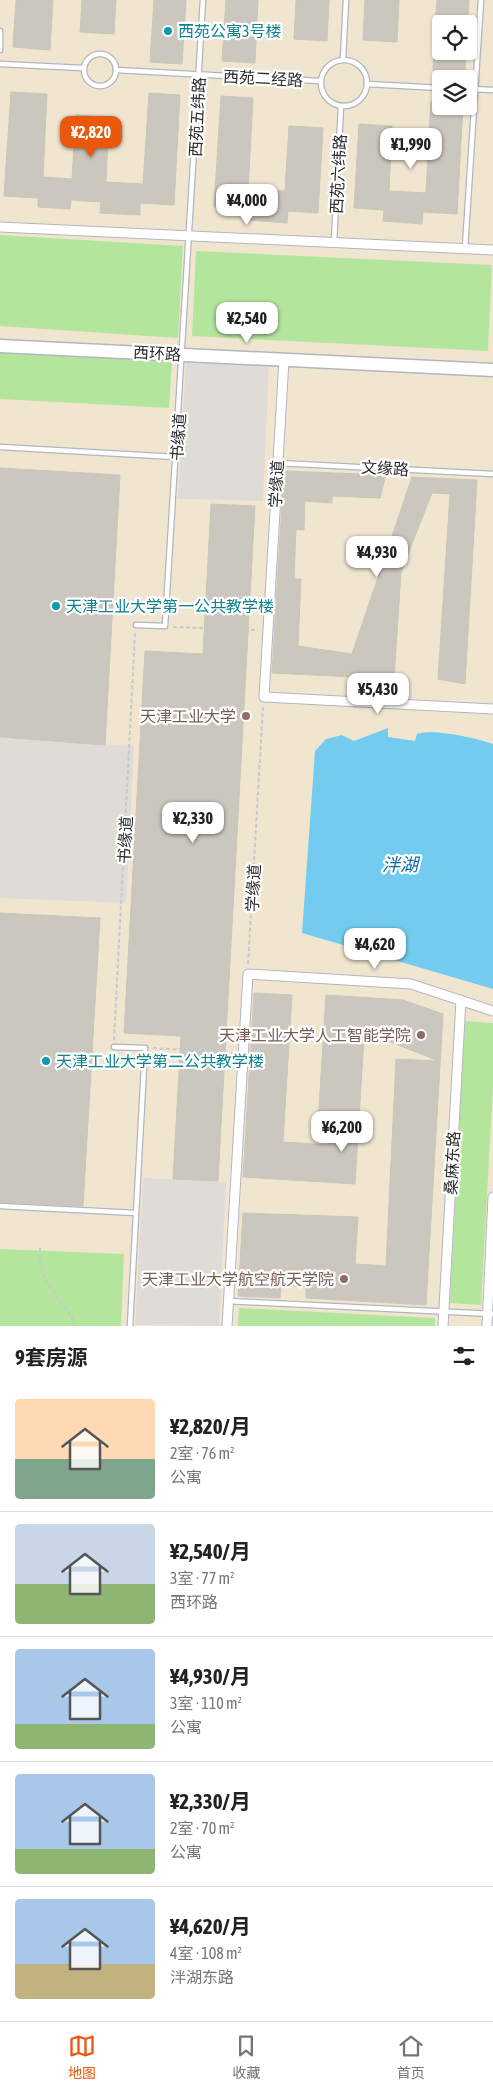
<!DOCTYPE html>
<html lang="zh">
<head>
<meta charset="utf-8">
<style>
	:root { --surface:#fff; --page:#f6f6f6; --text:#222; --muted:#767676; --line:#e0e0e0; --accent:#ea580c }
	body { margin:0; font-family:"Asap Condensed","Noto Sans SC",sans-serif; background:var(--page); color:var(--text); height:100vh; display:flex; flex-direction:column; font-size:19px; white-space:nowrap }
	* { box-sizing:border-box; margin:0 }
	p { font-size:16px; color:var(--muted) }
	.icon { flex:none; width:28px; height:28px; fill:none; stroke:currentColor; stroke-width:2; stroke-linecap:round; stroke-linejoin:round }
	.map { position:relative; height:1326px; overflow:hidden }
	.side { display:flex; flex-direction:column; background:var(--surface); flex:1 }
	.side>* { flex:none }
	.fabs { position:absolute; left:432px; top:15px; display:grid; gap:10px }
	.fabs a { display:grid; place-items:center; width:45px; height:45px; border-radius:5px; background:var(--surface); box-shadow:0 1px 4px #0004; font-size:25px }
	.price { position:absolute; translate:-50% -42px; padding:0 11px; border-radius:10px; background:#fff; color:#222; font-size:16px; line-height:32px; filter:drop-shadow(0 1px 2px #0008) }
	.price::after { content:''; position:absolute; left:50%; top:30px; width:15px; height:11px; margin-left:-8px; background:inherit; clip-path:polygon(0 0,100% 0,50% 100%) }
	.price.active { background:var(--accent); color:#fff }
	ul { padding:0; list-style:none }
	li { display:flex; align-items:center; gap:15px; height:125px; padding:0 15px }
	li+li { border-top:1px solid var(--line) }
	li span { display:grid; place-items:center; flex:none; width:140px; height:100px; border-radius:5px; color:#555 }
	li>.icon { margin-inline-start:auto }
	span .icon { width:60px; height:60px; fill:#fffc; stroke-width:1 }
	li b { font-size:21px }
	h2 { display:flex; justify-content:space-between; align-items:center; height:60px; padding:0 15px; font-size:21px }
	.tab-bar { display:flex; justify-content:space-around; align-items:center; height:70px; border-top:1px solid var(--line); background:var(--surface); font-size:14px; color:var(--muted) }
	.tab-bar a { display:grid; justify-items:center; gap:2px }
	.tab-bar .active { color:var(--accent) }
	.map>svg:first-child { display:block }
</style>
</head>
<body>
<div class="map">
<svg width="493" height="1326" viewBox="0 0 493 1326">
	<rect width="100%" height="100%" fill="#efe9e0"/>
	<path fill="#f0e6d0" fill-rule="evenodd" d="M0 0H493V1326H0ZM441 24H469V51H441ZM441 79H469V106H441Z"/>
	<g fill="#b4e59d">
		<path d="M0 235 183 246 178 338 0 326Z"/>
		<path d="M196 251 492 265 488 351 192 336Z"/>
		<path d="M0 351 172 362 169 408 0 399Z"/>
		<path d="M465 1021 493 1023V1087L481 1305 450 1303Z"/>
		<path d="M0 1249 124 1254 121 1326H0Z"/>
		<path d="M239 1308 435 1318V1326H238Z"/>
	</g>
	<g fill="#dfdcd7">
		<path d="M186 359 269 364 263 501 178 499Z"/>
		<path d="M0 738 134 746 126 903 0 898Z"/>
		<path d="M143 1178 226 1182 219 1326 135 1325Z"/>
	</g>
	<path fill="#73ccf0" d="M388 728V737L415 741 417 734C432 728 477 738 493 744V989L302 933 315 751 326 739 342 735 354 741Z"/>
	<g fill="#cbc7be" stroke="#cbc5b9">
		<path d="M16 0H53L50 50 13 47Z"/>
		<path d="M82 0H116L114 34 80 32Z"/>
		<path d="M154 0H186L182 64 150 62Z"/>
		<path d="M226 0H258L255 63 222 61Z"/>
		<path d="M296 0H329L327 41 294 39Z"/>
		<path d="M365 0H399L397 42 363 40Z"/>
		<path d="M437 0H469L468 24H435Z"/>
		<path d="M434 51H466L465 72 433 70Z"/>
		<path d="M11 92 47 94 43 177 72 179 76 115 109 117 106 182 143 184 149 93 180 95 174 205 140 203V215L100 213 101 202 71 200 70 209 38 207V198L4 196Z"/>
		<path d="M221 96 253 98 248 189 285 191 289 126 323 128 318 213 288 211 287 223 248 220V209L214 207Z"/>
		<path d="M431 101 441 102V106H463L457 214 423 212 422 224 383 221 384 210 354 208 359 124 392 126 389 191 426 193Z"/>
		<path d="M0 468 120 475 105 745 0 737Z"/>
		<path d="M284 471 386 475 380 498 332 496V503L305 501 304 530 296 529 294 579H301L298 646 352 654 412 477 477 480 465 684 438 679 450 494 432 493 401 572 394 679 272 673Z"/>
		<path d="M211 504 255 506 218 1181 173 1179 181 1036 124 1033 145 651 203 654Z"/>
		<path d="M0 913 100 918 83 1206 0 1202Z"/>
		<path d="M254 993 292 995 283 1142 328 1145 329 1124H318L326 995 403 1000 443 1014 426 1305 306 1298V1287L281 1285 280 1298 238 1296 243 1213 358 1217 355 1264 386 1266 396 1059 439 1061 383 1039 364 1038 355 1184 243 1177Z"/>
	</g>
	<g fill="none" stroke-linecap="round" stroke-linejoin="round">
		<g stroke="#b3b6c1" stroke-width="7">
			<g id="lane">
				<path d="M0 31V50"/>
				<circle cx="100" cy="70" r="16"/>
				<path d="M343 59 346 0"/>
				<circle cx="344" cy="83" r="23"/>
				<path d="M0 64 83 68"/>
				<path d="M116 70 320 81"/>
				<path d="M367 84 441 88"/>
				<path d="M469 89 493 90"/>
				<path d="M334 242 341 106"/>
				<path d="M465 248 481 0"/>
				<path d="M0 447 176 457"/>
				<path d="M278 463 493 474"/>
				<path d="M136 625 165 626 203 0"/>
				<path d="M114 1047 145 1048 130 1326"/>
				<path d="M0 1206 136 1213"/>
				<path d="M228 1301 493 1314"/>
			</g>
		</g>
		<g stroke="#b3b6c1" stroke-width="11">
			<g id="street">
				<path d="M0 227 493 250"/>
				<path d="M284 360 264 697 493 709"/>
				<path d="M227 1326 248 974 411 984 493 1011"/>
				<path d="M443 1326 461 1000"/>
				<path d="M487 1326 493 1197"/>
			</g>
		</g>
		<g stroke="#b3b6c1" stroke-width="15">
			<path id="secondary" d="M0 346 493 370"/>
		</g>
		<g stroke="#c8c8c8" stroke-width="2" stroke-dasharray="4 2.5" stroke-linecap="butt">
			<path d="M173 627 258 630"/>
			<path d="M248 964 263 707"/>
			<path d="M114 1040 135 633"/>
			<path d="M153 1048 233 1053"/>
			<path d="M40 1248C39 1276 47 1283 63 1305 68 1312 73 1317 75 1326"/>
		</g>
		<use href="#lane" stroke="#fff" stroke-width="4.5"/>
		<use href="#street" stroke="#fff" stroke-width="9"/>
		<use href="#secondary" stroke="#fff" stroke-width="12"/>
	</g>
	<g fill="#0f9aa8" stroke="#fff" stroke-width="2">
		<circle cx="168" cy="31" r="5"/>
		<circle cx="56" cy="606" r="5"/>
		<circle cx="46" cy="1061" r="5"/>
	</g>
	<g fill="#8d6e63" stroke="#fff" stroke-width="2">
		<circle cx="246" cy="716" r="5"/>
		<circle cx="421" cy="1035" r="5"/>
		<circle cx="344" cy="1279" r="5"/>
	</g>
	<g text-anchor="middle" stroke-width="4.5" stroke-linejoin="round" paint-order="stroke">
		<g font-size="16" fill="#0d838f" stroke="#fff" text-anchor="start">
			<text x="178" y="37">西苑公寓3号楼</text>
			<text x="66" y="612">天津工业大学第一公共教学楼</text>
			<text x="56" y="1067">天津工业大学第二公共教学楼</text>
		</g>
		<g font-size="16" fill="#2d2d2d" stroke="#fff">
			<text transform="translate(263 78) rotate(3)" y="6">西苑二经路</text>
			<text transform="translate(197 117) rotate(-87)" y="6">西苑五纬路</text>
			<text transform="translate(338 174) rotate(-87)" y="6">西苑六纬路</text>
			<text transform="translate(157 353) rotate(3)" y="6">西环路</text>
			<text transform="translate(178 437) rotate(-86)" y="6">书缘道</text>
			<text transform="translate(385 468) rotate(3)" y="6">文缘路</text>
			<text transform="translate(276 484) rotate(-87)" y="6">学缘道</text>
			<text transform="translate(125 840) rotate(-87)" y="6">书缘道</text>
			<text transform="translate(253 888) rotate(-87)" y="6">学缘道</text>
			<text transform="translate(452 1163) rotate(-87)" y="6">桑麻东路</text>
		</g>
		<g font-size="16" fill="#785e54" stroke="#fff" text-anchor="end">
			<text x="236" y="722">天津工业大学</text>
			<text x="411" y="1041">天津工业大学人工智能学院</text>
			<text x="334" y="1285">天津工业大学航空航天学院</text>
		</g>
		<g font-size="18" font-style="italic" fill="#0c6ca3" stroke="#fff">
			<text x="400" y="871">泮湖</text>
		</g>
	</g>
</svg>
<div class="fabs">
<a><svg class="icon" aria-label="locate" viewBox="0 0 24 24"><circle cx="12" cy="12" r="6"/><path d="M12 2v4M12 18v4M2 12h4M18 12h4"/></svg></a>
<a><svg class="icon" aria-label="layers" viewBox="0 0 24 24"><path d="M12 4l9 5-9 5-9-5zM3 14l9 5 9-5"/></svg></a>
</div>
<b class="price active" style="left:91px;top:158px">¥2,820</b>
<b class="price" style="left:411px;top:170px">¥1,990</b>
<b class="price" style="left:247px;top:226px">¥4,000</b>
<b class="price" style="left:247px;top:344px">¥2,540</b>
<b class="price" style="left:377px;top:578px">¥4,930</b>
<b class="price" style="left:378px;top:715px">¥5,430</b>
<b class="price" style="left:193px;top:844px">¥2,330</b>
<b class="price" style="left:375px;top:970px">¥4,620</b>
<b class="price" style="left:342px;top:1153px">¥6,200</b>
</div>
<section class="side">
<h2>9套房源<svg class="icon" aria-label="filters" viewBox="0 0 24 24"><path d="M4 7h16M4 17h16"/><circle cx="9" cy="7" r="2"/><circle cx="15" cy="17" r="2"/></svg></h2>
<ul>
<li><span style="background:linear-gradient(#ffd9b3 60%,#7fa58c 0)"><svg class="icon" aria-label="home" viewBox="0 0 24 24"><path d="M3 11l9-7 9 7M6 9v11h12V9"/></svg></span><div><b>¥2,820/月</b><p>2室 · 76 m²</p><p>公寓</p></div></li>
<li><span style="background:linear-gradient(#c9d6e8 60%,#8fb573 0)"><svg class="icon" aria-label="home" viewBox="0 0 24 24"><path d="M3 11l9-7 9 7M6 9v11h12V9"/></svg></span><div><b>¥2,540/月</b><p>3室 · 77 m²</p><p>西环路</p></div></li>
<li><span style="background:linear-gradient(#a9c7e8 75%,#8fb573 0)"><svg class="icon" aria-label="home" viewBox="0 0 24 24"><path d="M3 11l9-7 9 7M6 9v11h12V9"/></svg></span><div><b>¥4,930/月</b><p>3室 · 110 m²</p><p>公寓</p></div></li>
<li><span style="background:linear-gradient(#a9c7e8 75%,#8fb573 0)"><svg class="icon" aria-label="home" viewBox="0 0 24 24"><path d="M3 11l9-7 9 7M6 9v11h12V9"/></svg></span><div><b>¥2,330/月</b><p>2室 · 70 m²</p><p>公寓</p></div></li>
<li><span style="background:linear-gradient(#a9c7e8 65%,#c2b280 0)"><svg class="icon" aria-label="home" viewBox="0 0 24 24"><path d="M3 11l9-7 9 7M6 9v11h12V9"/></svg></span><div><b>¥4,620/月</b><p>4室 · 108 m²</p><p>泮湖东路</p></div></li>
</ul>
</section>
<nav class="tab-bar">
<a class="active"><svg class="icon" aria-label="map" viewBox="0 0 24 24"><path d="M3 6l6-2 6 2 6-2v14l-6 2-6-2-6 2zM9 4v14M15 6v14"/></svg>地图</a>
<a><svg class="icon" aria-label="saved" viewBox="0 0 24 24"><path d="M7 4h10v16l-5-4-5 4z"/></svg>收藏</a>
<a><svg class="icon" aria-label="home" viewBox="0 0 24 24"><path d="M3 11l9-7 9 7M6 9v11h12V9"/></svg>首页</a>
</nav>
</body>
</html>
